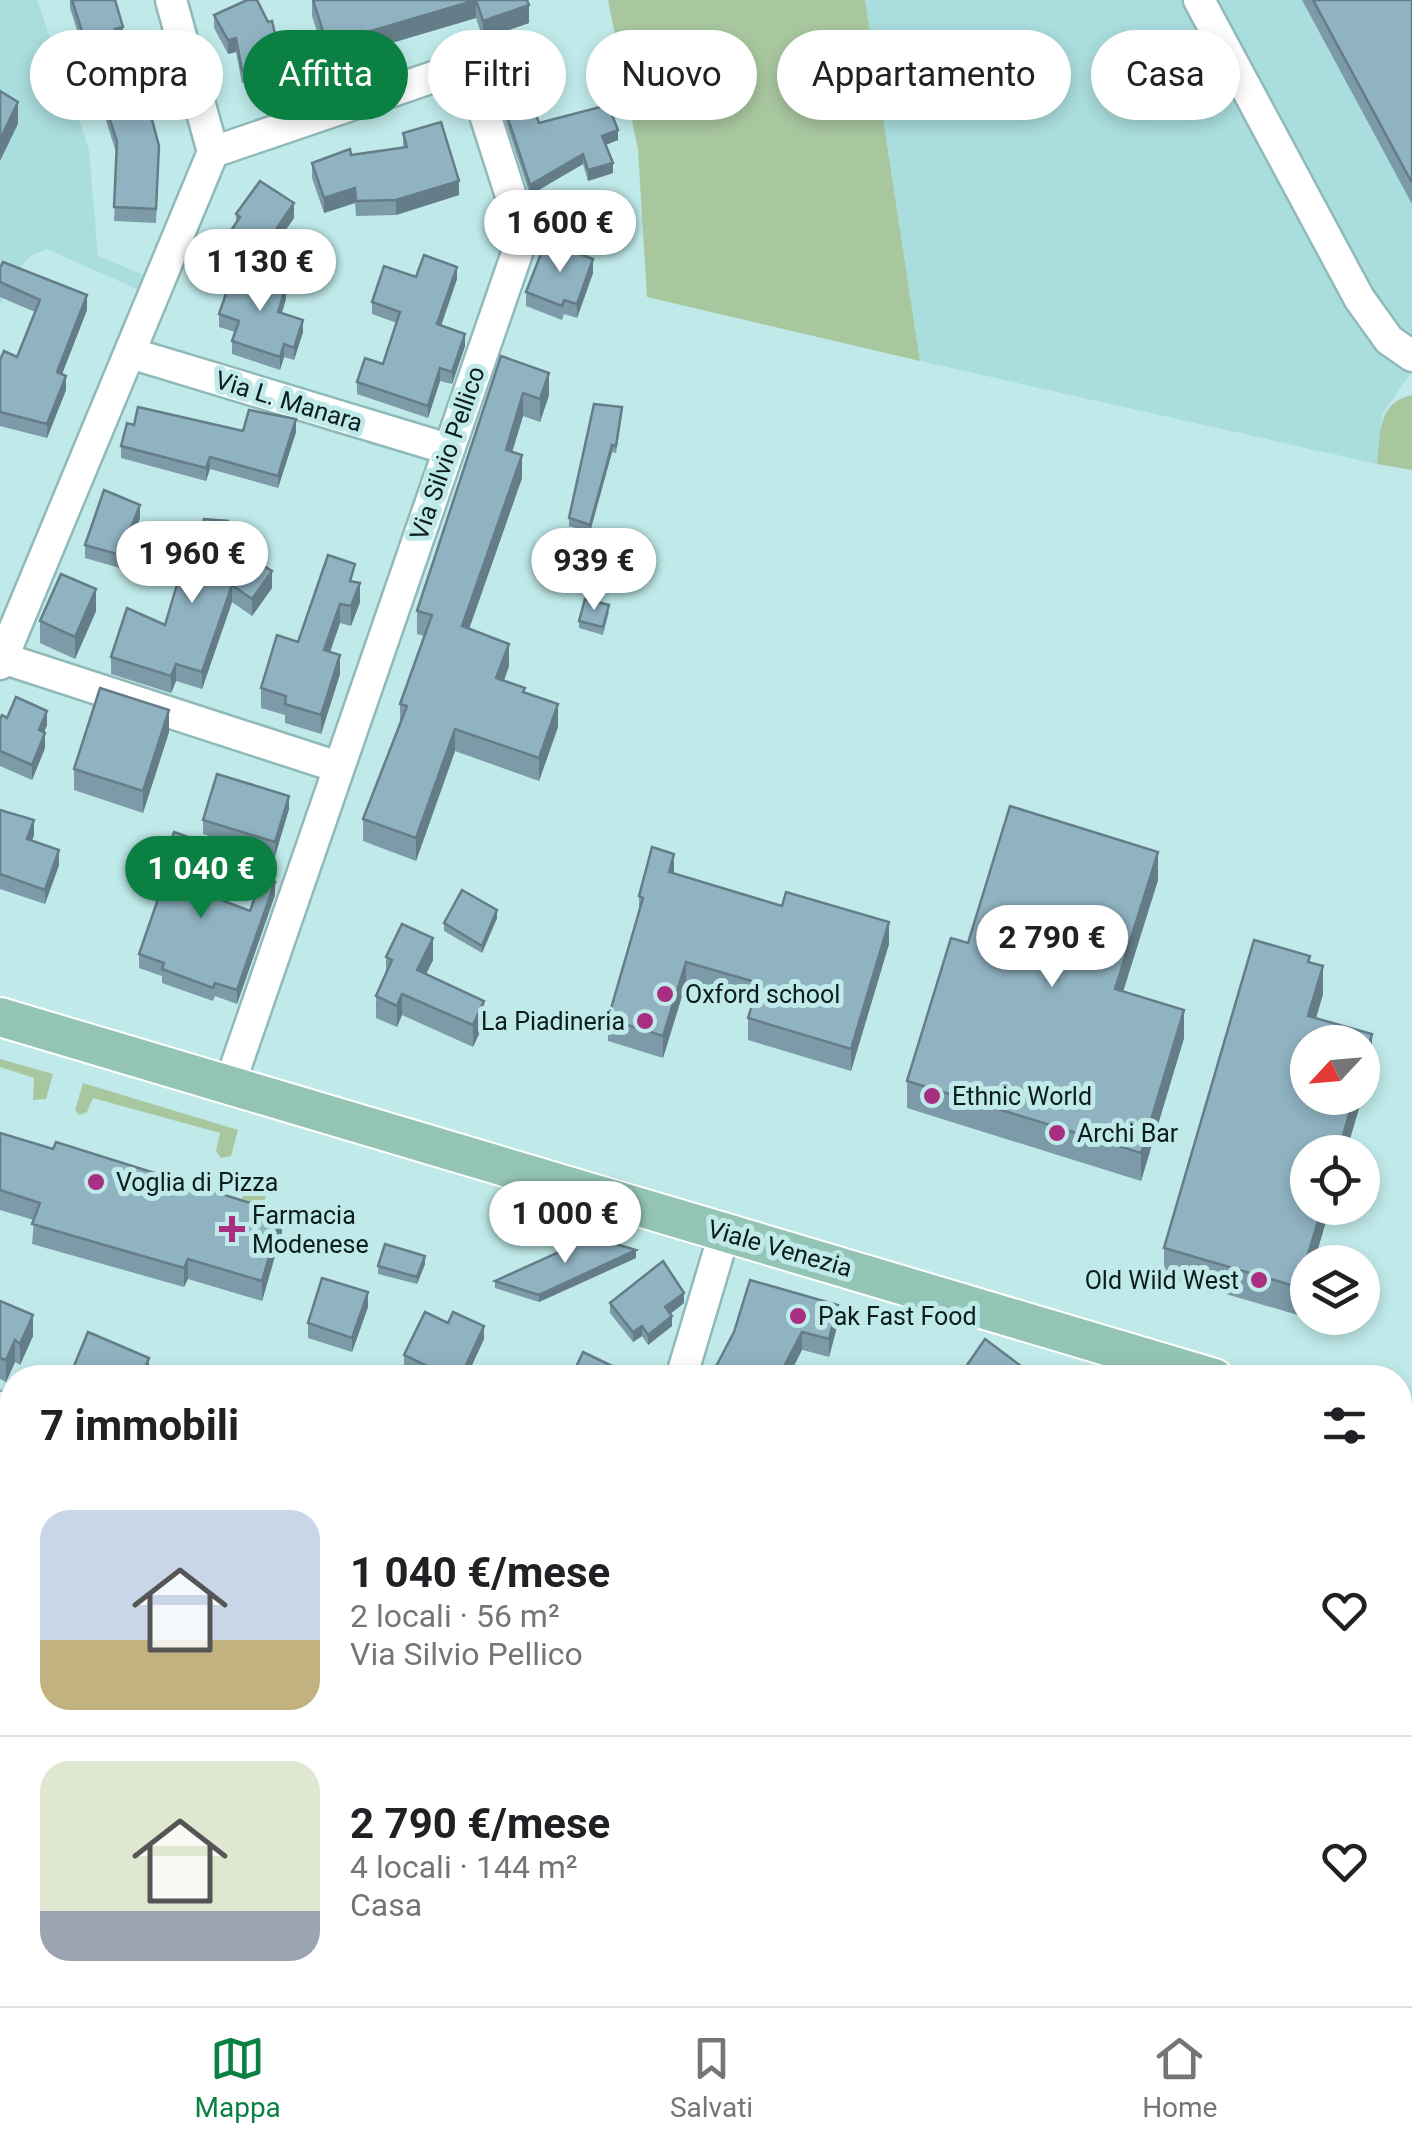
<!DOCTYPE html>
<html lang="it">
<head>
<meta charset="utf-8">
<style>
	:root { --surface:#fff; --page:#f6f6f6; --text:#202124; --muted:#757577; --line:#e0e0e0; --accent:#0b8043 }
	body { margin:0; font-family:Roboto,sans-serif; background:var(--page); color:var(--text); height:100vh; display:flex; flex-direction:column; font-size:38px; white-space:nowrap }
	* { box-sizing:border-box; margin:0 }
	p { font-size:32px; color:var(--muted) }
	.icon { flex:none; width:55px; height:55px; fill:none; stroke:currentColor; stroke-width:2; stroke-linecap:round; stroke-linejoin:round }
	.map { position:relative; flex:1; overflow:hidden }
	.panel { position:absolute; left:0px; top:1365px; width:1412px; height:642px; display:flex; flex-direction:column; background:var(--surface); border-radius:40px 40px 0 0; box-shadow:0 5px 15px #0003 }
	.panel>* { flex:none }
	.guide { position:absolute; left:30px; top:30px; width:1352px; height:90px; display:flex; gap:20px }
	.needle { width:65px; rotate:244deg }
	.buttons { position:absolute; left:1290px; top:1025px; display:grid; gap:20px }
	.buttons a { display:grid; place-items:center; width:90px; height:90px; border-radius:50%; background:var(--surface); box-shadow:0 5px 15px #0003; font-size:50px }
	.price { position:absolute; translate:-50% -85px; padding:0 22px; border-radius:35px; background:#fff; color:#222; font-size:32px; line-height:65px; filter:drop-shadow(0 2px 5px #0008) }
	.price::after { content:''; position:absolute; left:50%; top:60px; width:30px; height:22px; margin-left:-15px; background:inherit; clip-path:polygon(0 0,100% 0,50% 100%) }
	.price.on { background:var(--accent); color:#fff }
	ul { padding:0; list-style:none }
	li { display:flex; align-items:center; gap:30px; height:250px; padding:0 40px }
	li+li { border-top:2px solid var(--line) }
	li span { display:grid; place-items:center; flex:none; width:280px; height:200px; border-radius:30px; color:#555 }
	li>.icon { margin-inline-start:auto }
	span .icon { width:120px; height:120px; fill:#fffc; stroke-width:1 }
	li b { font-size:42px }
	h2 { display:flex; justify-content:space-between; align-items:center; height:120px; padding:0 40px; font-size:42px }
	.chip { padding:0 35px; border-radius:45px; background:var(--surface); box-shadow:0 5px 15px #0003; font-size:35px; line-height:90px }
	.chip.on { background:var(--accent); color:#fff }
	.tabs { display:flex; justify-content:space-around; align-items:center; height:140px; border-top:2px solid var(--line); background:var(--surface); font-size:28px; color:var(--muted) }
	.tabs a { display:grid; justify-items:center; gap:5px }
	.tabs .on { color:var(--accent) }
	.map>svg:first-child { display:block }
</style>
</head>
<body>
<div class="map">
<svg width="1412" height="2006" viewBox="0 0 1412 2006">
	<rect width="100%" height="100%" fill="#c0eaea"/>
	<g fill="#aaddde">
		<path d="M0 0H37L89 149 98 256 146 276 139 290 47 249 30 256 16 272 0 305Z"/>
		<path d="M865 0H1412V371L1383 413 1377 464 920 361Z"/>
	</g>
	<g fill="#a8c79f">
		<path d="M608 0H865L920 361 647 297 638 150Z"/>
		<path d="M1412 395V470L1377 464C1381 433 1377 403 1412 395Z"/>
		<path d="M0 1059 53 1074 46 1099 33 1100 34 1078 0 1067Z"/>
		<path d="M83 1083 238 1130 231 1156 221 1158 216 1151 220 1133 93 1098 87 1112 79 1115 75 1110Z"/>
		<path d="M260 1182 269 1185 263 1206 289 1214 284 1227 238 1214 244 1190Z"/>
		<path d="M0 1678 12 1694V1733L0 1720Z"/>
		<path d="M1412 1782V1960L1400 1955V1796Z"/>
	</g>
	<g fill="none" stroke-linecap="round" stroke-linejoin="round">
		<g stroke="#90b9b9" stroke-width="35">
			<g id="minor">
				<path d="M1199 0 1359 298 1389 340 1412 356"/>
				<path d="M213 152 454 70 466 74 475 84 520 224 517 253 229 1086"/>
				<path d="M130 353 448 449"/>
				<path d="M2 658 338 767"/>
				<path d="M0 664 213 152 171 0"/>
				<path d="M681 1378 725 1231"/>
				<path d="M0 1407 12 1413"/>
				<path d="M1400 1509 1412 1520"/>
				<path d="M0 1664 12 1681"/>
				<path d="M0 1751 12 1763"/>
				<path d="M1400 1980 1412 1986"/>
				<path d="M282 1995 297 2006"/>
				<path d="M740 1995 759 2006"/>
				<path d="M363 2006 369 1995"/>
				<path d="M807 2006 816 1995"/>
				<path d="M1359 2006 1368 1995"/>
			</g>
		</g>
		<g stroke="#fff" stroke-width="42">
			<g id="major">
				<path d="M0 1017 1214 1378"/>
				<path d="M1400 1433 1412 1436"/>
			</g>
		</g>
		<use href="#minor" stroke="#fff" stroke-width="30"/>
		<use href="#major" stroke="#94c5b4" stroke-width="38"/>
	</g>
	<g fill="#7c9aa7">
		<path d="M70 0H115L122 41 159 160 156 223 114 221 117 155 70 8Z"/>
		<path d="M312 0H527L529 23 483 39 476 18 327 62 312 16Z"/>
		<path d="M1302 0H1412V204Z"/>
		<path d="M214 15 282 63V77L242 83 236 52 228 54 214 28Z"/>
		<path d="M490 64 519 105 539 123 618 140 606 145 613 173 588 181 583 164 530 195 490 74Z"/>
		<path d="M403 133 459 195 396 215 356 216 355 203 324 213 312 178V163L403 148Z"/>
		<path d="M236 214 294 218 254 276 286 299 282 313 303 332 294 360 284 357 280 370 232 354V341L235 332 219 327V314L249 275 223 258V243L236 224Z"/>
		<path d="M0 268 87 310 62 374 66 390 47 438 0 426V360L17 357 35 312 0 297Z"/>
		<path d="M593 273 577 318 564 314 562 320 526 306V292Z"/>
		<path d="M416 277 457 279 441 326 465 346 452 384 440 381 428 418 357 394V382L383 364 397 323 372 314V302Z"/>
		<path d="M501 356 549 395 540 422 523 416 512 452 522 478 469 629 509 666 504 681 525 692 558 727 539 781 455 751 416 861 363 841V819L400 725V704L424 636 417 634V611Z"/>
		<path d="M622 414 616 453 612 452 590 532 569 526V518Z"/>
		<path d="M134 425 243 431 296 432 278 488 210 469 206 481 121 458V446Z"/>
		<path d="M140 518 120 568 85 558V545Z"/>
		<path d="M240 551 272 588 252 616 232 602 202 689 176 681 171 693 111 674V657L165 625 193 574Z"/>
		<path d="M355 582 360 602 351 626 340 623 330 652 340 674 321 734 285 723V715L261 708V688L298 642Z"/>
		<path d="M96 611 75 659 40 643V621Z"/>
		<path d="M609 612 603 635 579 628V621Z"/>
		<path d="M7 718 47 725 44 733 45 748 32 780 0 766V719Z"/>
		<path d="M169 732 143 813 74 790V769Z"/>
		<path d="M289 809 275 856 203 834V820Z"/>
		<path d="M0 810 34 835 32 841 59 865 45 904 0 889Z"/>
		<path d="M216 861 204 894 250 911 275 895 237 1004 215 996 213 1001 162 983V976L139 968V954L161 891 159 890V876Z"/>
		<path d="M674 873 889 944 851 1071 748 1040V1018L753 1003 686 983 663 1058 608 1041V1019L639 911V896Z"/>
		<path d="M1158 880 1123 992 1184 1038 1141 1181 907 1108V1081L968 943Z"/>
		<path d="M497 918 482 953 444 931V923Z"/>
		<path d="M386 957 433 960 426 974 484 1023 473 1047 402 1015 397 1027 376 1018V996L386 973Z"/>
		<path d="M1310 963 1323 994 1316 1018 1372 1062 1308 1098H1362L1314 1262H1308L1298 1315 1164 1276V1248Z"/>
		<path d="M0 1133 282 1232 262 1301 188 1279 184 1287 32 1244 34 1220 0 1210Z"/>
		<path d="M636 1258 539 1302 495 1288V1281Z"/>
		<path d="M425 1264 417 1284 378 1274V1266Z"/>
		<path d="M0 1301 33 1336 20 1365 15 1362 6 1382 0 1379Z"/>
		<path d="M610 1303H684L670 1314 672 1326 648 1345 642 1336 633 1342 610 1313Z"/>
		<path d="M368 1307 352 1352 308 1338V1323Z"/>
		<path d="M448 1323 484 1339 466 1378H422L404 1369V1355Z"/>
		<path d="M838 1323 829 1357 734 1332Z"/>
		<path d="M12 1528V1611L0 1595V1550Z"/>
		<path d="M134 1995H226L239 2006H134Z"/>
		<path d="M549 1995H614L609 2006H547Z"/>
		<path d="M1183 1995H1289V2006H1197Z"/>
	</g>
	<g fill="#657d88">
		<path d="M476 0V18L327 62V44Z"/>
		<path d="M529 5V23L483 39V21Z"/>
		<path d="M123 27V41L115 43V29Z"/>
		<path d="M236 38V52L228 54V40Z"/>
		<path d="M18 102V124L0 161V140Z"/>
		<path d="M618 130V140L602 146V136Z"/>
		<path d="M583 154V164L530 195V185Z"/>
		<path d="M613 163V173L588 181V170Z"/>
		<path d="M459 181V195L396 215V200Z"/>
		<path d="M355 188V203L324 213V198Z"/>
		<path d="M294 203V218L253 277V263Z"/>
		<path d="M593 259V273L577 318V304Z"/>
		<path d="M457 267V279L437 337V324Z"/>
		<path d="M286 286V299L278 324V312Z"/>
		<path d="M87 295V310L57 387V372Z"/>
		<path d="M303 320V332L294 360V348Z"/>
		<path d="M465 334V346L452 384V372Z"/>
		<path d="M284 344V357L280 370V357Z"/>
		<path d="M440 368V381L428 418V406Z"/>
		<path d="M549 373V395L540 422V399Z"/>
		<path d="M66 376V390L47 438V424Z"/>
		<path d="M523 393V416L506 472V450Z"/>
		<path d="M296 419V432L278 488V476Z"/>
		<path d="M612 445V452L590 532V525Z"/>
		<path d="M522 455V478L462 649V626Z"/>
		<path d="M210 457V469L206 481V468Z"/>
		<path d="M140 505V518L120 568V555Z"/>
		<path d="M272 571V588L252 616V599Z"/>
		<path d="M360 583V602L351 626V606Z"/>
		<path d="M232 585V602L202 689V672Z"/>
		<path d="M96 589V611L75 659V637Z"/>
		<path d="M340 604V623L324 669V650Z"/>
		<path d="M509 644V666L496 701V678Z"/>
		<path d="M340 655V674L321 734V715Z"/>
		<path d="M176 664V681L171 693V676Z"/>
		<path d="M558 704V727L539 781V758Z"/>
		<path d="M169 710V732L143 813V791Z"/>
		<path d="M47 711V725L39 745V730Z"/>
		<path d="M455 729V751L416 861V838Z"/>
		<path d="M45 733V748L32 780V765Z"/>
		<path d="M289 796V809L275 856V842Z"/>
		<path d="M34 820V835L27 854V839Z"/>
		<path d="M216 847V861L200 906V892Z"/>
		<path d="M59 850V865L45 904V890Z"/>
		<path d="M1158 852V880L1115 1017V989Z"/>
		<path d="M674 854V876L669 872Z"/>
		<path d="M275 882V895L237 1004V990Z"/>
		<path d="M497 910V918L482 953V946Z"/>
		<path d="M889 922V944L851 1071V1049Z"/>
		<path d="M433 938V960L417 992V970Z"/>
		<path d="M686 962V983L663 1058V1036Z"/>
		<path d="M1323 966V994L1309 1042 1308 1016Z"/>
		<path d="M402 994V1015L397 1027V1006Z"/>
		<path d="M484 1001V1023L473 1047V1025Z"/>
		<path d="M1184 1010V1038L1141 1181V1153Z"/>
		<path d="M1372 1034V1062L1362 1096V1068Z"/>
		<path d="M1354 1098H1362L1346 1152H1338Z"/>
		<path d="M1322 1208H1330L1314 1262H1308V1283L1298 1315V1287Z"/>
		<path d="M282 1213V1232L262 1301V1281Z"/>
		<path d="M636 1250V1258L539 1302V1295Z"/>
		<path d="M425 1256V1264L417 1284V1277Z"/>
		<path d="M188 1259V1279L184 1287V1268Z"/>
		<path d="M368 1292V1307L352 1352V1338Z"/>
		<path d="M684 1293V1303L665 1318V1307Z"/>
		<path d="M838 1305V1323L829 1357V1339Z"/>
		<path d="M33 1315V1336L20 1365V1344Z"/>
		<path d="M672 1316V1326L648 1345V1335Z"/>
		<path d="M484 1326V1339L466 1378H460Z"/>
		<path d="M642 1326V1336L633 1342V1332Z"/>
		<path d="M802 1332V1350L788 1378H778Z"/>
		<path d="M15 1340V1362L6 1382V1360Z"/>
		<path d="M149 1358V1373L147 1378H141Z"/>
		<path d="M12 1855V1869L0 1882V1867Z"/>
		<path d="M607 1995H614L609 2006H602Z"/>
		<path d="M1125 1995H1131V2006H1116Z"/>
		<path d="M1284 1995H1289V2006H1276Z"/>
	</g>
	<g fill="#90b3c2" stroke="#657d88" stroke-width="2.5">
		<path d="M72 0H115L123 27 115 29 139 71 159 146 156 209 114 207 117 142Z"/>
		<path d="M247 0H257L268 22 272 21 282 63 242 70 236 38 228 40 214 15Z"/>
		<path d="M313 0H527L529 5 483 21 476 0 327 44Z"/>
		<path d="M1313 0H1412V183Z"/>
		<path d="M505 59 519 105 531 101 539 123 608 105 618 130 602 136 613 163 588 170 583 154 530 185 490 64Z"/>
		<path d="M0 91 18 102 0 140Z"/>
		<path d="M441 122 459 181 396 200 356 201 355 188 324 198 312 163 350 149 351 155 407 147 403 133Z"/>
		<path d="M260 181 294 203 253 263 223 243 240 217 236 214Z"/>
		<path d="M546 241 593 259 577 304 564 300 562 306 526 292Z"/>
		<path d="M424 255 457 267 437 324 465 334 452 372 440 368 428 406 357 382 365 358 383 364 400 312 372 302 384 266 416 277Z"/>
		<path d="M3 262 87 295 57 372 66 376 47 424 0 412V360L4 351 17 357 40 300 0 282V268Z"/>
		<path d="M234 270 286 286 278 312 303 320 294 348 284 344 280 357 232 341 239 321 219 314Z"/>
		<path d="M501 356 549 373 540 399 523 393 506 450 522 455 462 626 509 644 496 678 525 688 523 692 558 704 539 758 455 729 416 838 363 819 407 706 400 704 432 615 417 611Z"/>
		<path d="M594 404 622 407 616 446 612 445 590 525 569 518Z"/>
		<path d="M138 407 243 431 249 410 296 419 278 476 210 457 206 468 121 446 127 423 134 425Z"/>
		<path d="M104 490 140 505 120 555 85 545Z"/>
		<path d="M204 519 228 521 240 551 272 571 252 599 232 585 202 672 176 664 171 676 111 657 127 608 165 625 181 571 193 574Z"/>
		<path d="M328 555 355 564 350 581 360 583 351 606 340 604 324 650 340 655 321 715 285 704 286 696 261 688 277 635 298 642Z"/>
		<path d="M61 574 96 589 75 637 40 621Z"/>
		<path d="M585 599 609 605 603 627 579 621Z"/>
		<path d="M100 688 169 710 143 791 74 769Z"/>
		<path d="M16 697 47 711 39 730 45 733 32 765 0 751V719L2 715 7 718Z"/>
		<path d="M217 774 289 796 275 842 203 820Z"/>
		<path d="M1010 806 1158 852 1115 989 1184 1010 1141 1153 907 1081 951 938 968 943Z"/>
		<path d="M0 810 34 820 27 839 59 850 45 890 0 874Z"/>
		<path d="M174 832 216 847 200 892 250 911 262 877 275 882 237 990 215 983 213 988 162 969 164 963 139 954 165 879 159 876Z"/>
		<path d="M652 847 674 854 669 872 782 906 786 892 889 922 851 1049 748 1018 759 983 686 962 663 1036 608 1019 643 898 639 896Z"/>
		<path d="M462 890 497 910 482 946 444 923Z"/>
		<path d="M402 924 433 938 417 970 484 1001 473 1025 402 994 397 1006 376 996 392 960 386 957Z"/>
		<path d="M1254 940 1310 956 1308 962 1323 966 1308 1016 1372 1034 1362 1068V1042H1308V1098H1354L1338 1152H1308V1208H1322L1298 1287 1164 1248Z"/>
		<path d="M0 1133 53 1149 56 1142 282 1213 262 1281 188 1259 184 1268 32 1224 40 1203 0 1190Z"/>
		<path d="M592 1237 636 1250 539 1295 495 1281Z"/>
		<path d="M385 1244 425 1256 417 1277 378 1266Z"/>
		<path d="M663 1261 684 1293 665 1307 672 1316 648 1335 642 1326 633 1332 610 1303Z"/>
		<path d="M322 1278 368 1292 352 1338 308 1323Z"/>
		<path d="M750 1280 838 1305 829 1339 802 1332 778 1378H710L734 1332Z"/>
		<path d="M0 1301 33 1315 20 1344 15 1340 6 1360 0 1358Z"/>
		<path d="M425 1312 448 1323 453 1312 484 1326 460 1378H452L404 1355Z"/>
		<path d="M88 1332 149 1358 141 1378H69Z"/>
		<path d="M985 1339 1037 1378H958Z"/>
		<path d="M583 1352 633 1376 632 1378H571Z"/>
		<path d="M11 1525 12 1528V1597L0 1581V1550Z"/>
		<path d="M0 1812 12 1824V1855L0 1867Z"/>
		<path d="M138 1995H226L239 2006H151Z"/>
		<path d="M409 1995H478L493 2006H414L405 2000Z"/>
		<path d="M549 1995H607L602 2006H564L547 1998Z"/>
		<path d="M693 1995H713L718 1998 716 2001 727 2006H687Z"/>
		<path d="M844 1995H852L865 2006H835Z"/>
		<path d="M1061 1995H1125L1116 2006H1052Z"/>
		<path d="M1210 1995H1284L1276 2006H1211L1216 2000Z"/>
	</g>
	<g fill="#a92e81" stroke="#c0eaea" stroke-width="4">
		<circle cx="665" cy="994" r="10"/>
		<circle cx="645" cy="1021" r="10"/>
		<circle cx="932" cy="1096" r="10"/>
		<circle cx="1057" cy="1133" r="10"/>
		<circle cx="96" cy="1182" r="10"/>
		<path d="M227 1214h10v10h10v10h-10v10h-10v-10h-10v-10h10z"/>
		<circle cx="1259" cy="1280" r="10"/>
		<circle cx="798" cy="1316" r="10"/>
	</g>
	<g text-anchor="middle" stroke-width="10" stroke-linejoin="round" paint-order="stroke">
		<g font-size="25" fill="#0d1d1d" stroke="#c0eaea">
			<text transform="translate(289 401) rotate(17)" y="9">Via L. Manara</text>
			<text transform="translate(447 453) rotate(-71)" y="9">Via Silvio Pellico</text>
			<text transform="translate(780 1248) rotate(16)" y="9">Viale Venezia</text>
		</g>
		<g font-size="25" fill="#0d1d1d" stroke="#c0eaea" text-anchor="start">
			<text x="685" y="1003">Oxford school</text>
			<text x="625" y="1030" text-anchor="end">La Piadineria</text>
			<text x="952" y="1105">Ethnic World</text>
			<text x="1077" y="1142">Archi Bar</text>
			<text x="116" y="1191">Voglia di Pizza</text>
			<text x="252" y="1224">Farmacia<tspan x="252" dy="29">Modenese</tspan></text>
			<text x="1239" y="1289" text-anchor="end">Old Wild West</text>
			<text x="818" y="1325">Pak Fast Food</text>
		</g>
	</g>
</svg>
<div class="buttons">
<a><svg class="needle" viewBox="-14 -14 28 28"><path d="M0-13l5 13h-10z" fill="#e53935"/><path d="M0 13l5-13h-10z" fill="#757577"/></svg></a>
<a><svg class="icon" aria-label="locate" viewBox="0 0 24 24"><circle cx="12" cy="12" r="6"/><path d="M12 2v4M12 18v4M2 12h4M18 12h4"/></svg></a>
<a><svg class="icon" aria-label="layers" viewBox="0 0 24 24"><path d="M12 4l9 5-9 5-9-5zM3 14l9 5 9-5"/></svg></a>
</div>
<b class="price" style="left:560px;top:275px">1 600 €</b>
<b class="price" style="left:260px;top:314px">1 130 €</b>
<b class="price" style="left:192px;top:606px">1 960 €</b>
<b class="price" style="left:594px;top:613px">939 €</b>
<b class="price on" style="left:201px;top:921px">1 040 €</b>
<b class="price" style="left:1052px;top:990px">2 790 €</b>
<b class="price" style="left:565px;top:1266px">1 000 €</b>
<div class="guide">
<a class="chip">Compra</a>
<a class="chip on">Affitta</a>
<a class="chip">Filtri</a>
<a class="chip">Nuovo</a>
<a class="chip">Appartamento</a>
<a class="chip">Casa</a>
</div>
<section class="panel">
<h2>7 immobili<svg class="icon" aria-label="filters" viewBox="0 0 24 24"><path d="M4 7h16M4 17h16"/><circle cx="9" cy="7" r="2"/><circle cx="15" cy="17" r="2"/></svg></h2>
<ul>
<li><span style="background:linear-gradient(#c9d6e8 65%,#c2b280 0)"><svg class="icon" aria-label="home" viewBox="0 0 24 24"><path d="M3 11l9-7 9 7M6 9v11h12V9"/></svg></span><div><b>1 040 €/mese</b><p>2 locali · 56 m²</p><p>Via Silvio Pellico</p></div><svg class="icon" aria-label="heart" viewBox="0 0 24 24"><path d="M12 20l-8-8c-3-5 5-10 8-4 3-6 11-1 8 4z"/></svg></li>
<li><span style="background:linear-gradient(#dfe7d0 75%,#9aa5b1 0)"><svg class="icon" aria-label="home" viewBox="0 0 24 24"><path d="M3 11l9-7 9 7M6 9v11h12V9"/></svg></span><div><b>2 790 €/mese</b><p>4 locali · 144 m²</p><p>Casa</p></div><svg class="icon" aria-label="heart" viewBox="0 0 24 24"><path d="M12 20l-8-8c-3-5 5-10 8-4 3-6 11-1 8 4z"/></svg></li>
</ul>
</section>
</div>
<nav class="tabs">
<a class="on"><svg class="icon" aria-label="map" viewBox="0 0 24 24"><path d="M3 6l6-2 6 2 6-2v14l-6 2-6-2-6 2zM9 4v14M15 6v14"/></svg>Mappa</a>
<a><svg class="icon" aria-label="saved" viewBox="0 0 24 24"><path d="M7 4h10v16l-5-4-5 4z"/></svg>Salvati</a>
<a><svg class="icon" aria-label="home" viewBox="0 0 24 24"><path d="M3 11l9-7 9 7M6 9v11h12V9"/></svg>Home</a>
</nav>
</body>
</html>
